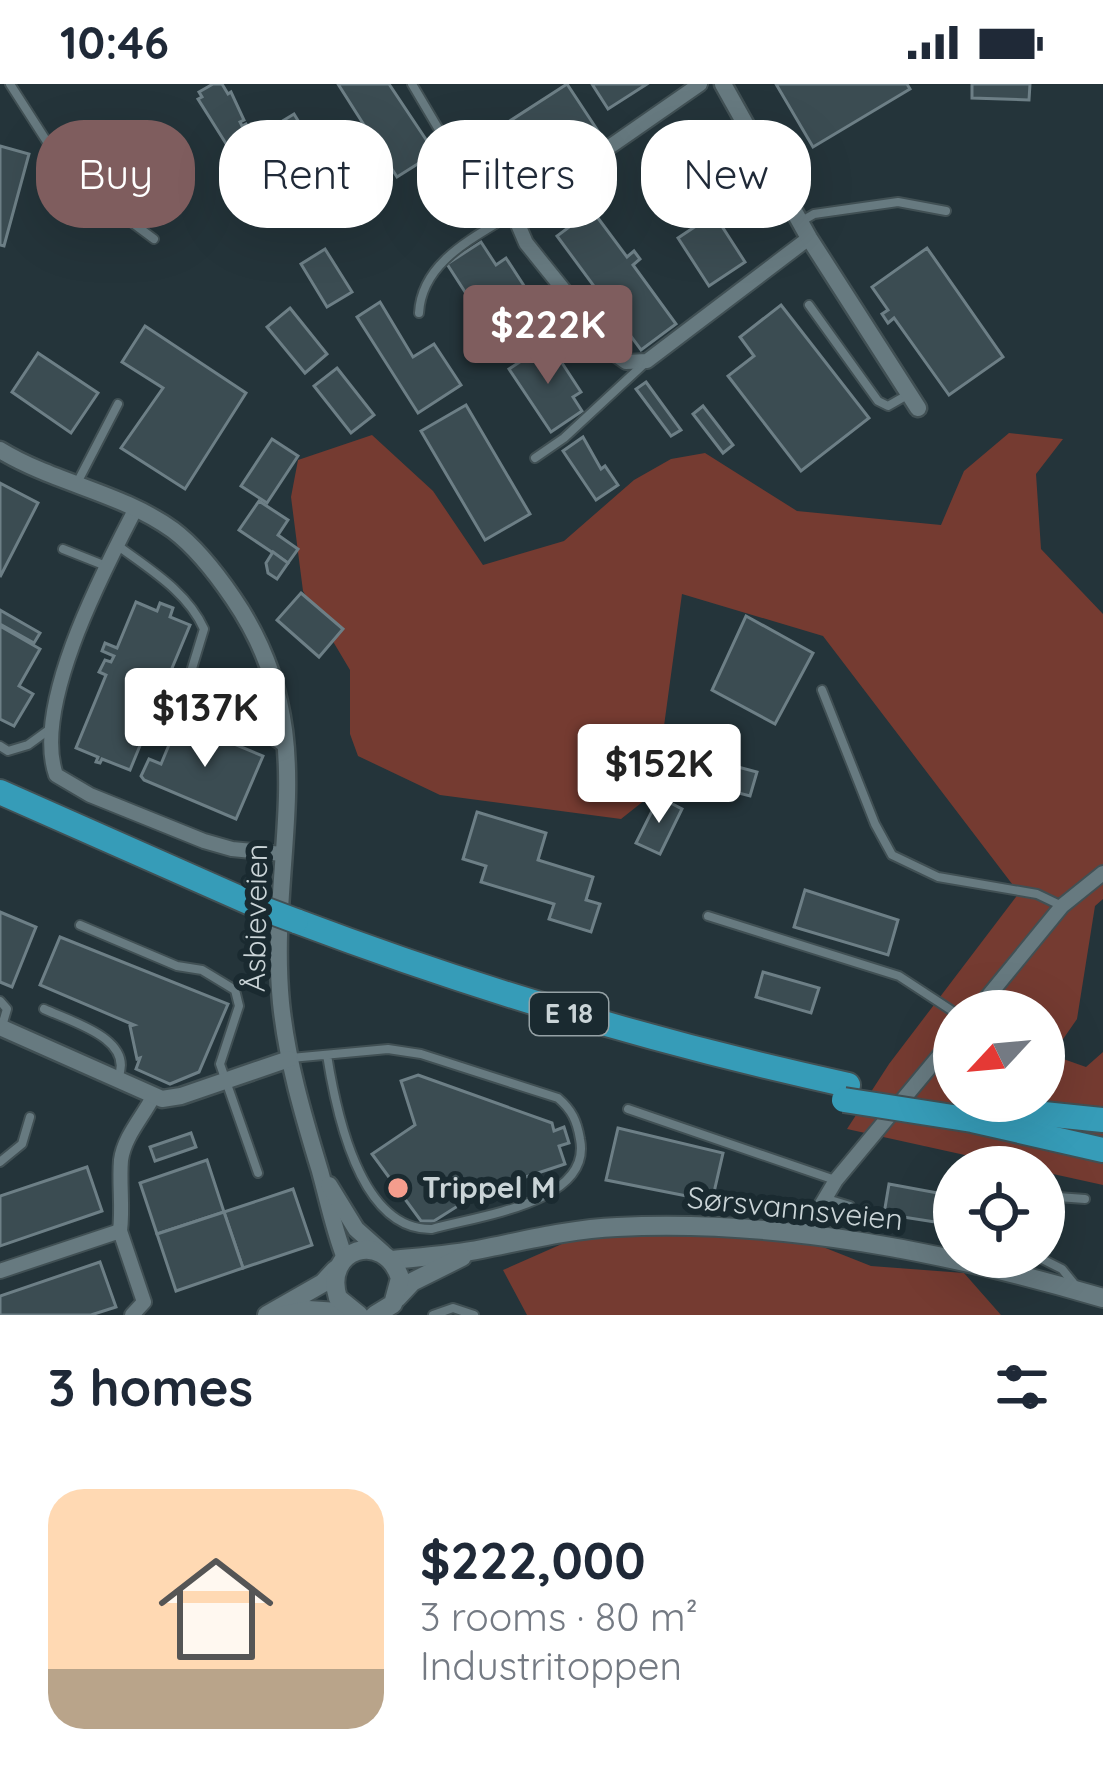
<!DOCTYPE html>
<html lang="en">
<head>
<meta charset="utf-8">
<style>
	:root { --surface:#fff; --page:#f2f2f3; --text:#1f2937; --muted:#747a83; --line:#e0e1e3; --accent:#7f5d5e }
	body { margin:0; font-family:Quicksand,sans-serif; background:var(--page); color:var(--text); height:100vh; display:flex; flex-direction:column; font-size:45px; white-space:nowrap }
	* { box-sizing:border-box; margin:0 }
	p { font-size:39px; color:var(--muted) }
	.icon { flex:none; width:66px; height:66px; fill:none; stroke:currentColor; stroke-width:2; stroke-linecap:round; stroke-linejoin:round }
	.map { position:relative; height:1231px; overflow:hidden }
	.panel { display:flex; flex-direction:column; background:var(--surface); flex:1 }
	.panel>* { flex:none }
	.banner { position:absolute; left:36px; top:36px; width:1032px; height:108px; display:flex; gap:24px }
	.needle { width:78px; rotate:244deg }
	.controls { position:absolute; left:933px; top:906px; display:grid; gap:24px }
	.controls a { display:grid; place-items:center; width:132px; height:132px; border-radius:50%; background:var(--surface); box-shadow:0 12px 48px #0002; font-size:60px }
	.price { position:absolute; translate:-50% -102px; padding:0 27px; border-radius:12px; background:#fff; color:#222; font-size:39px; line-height:78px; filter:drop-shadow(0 3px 6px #0008) }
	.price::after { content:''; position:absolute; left:50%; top:72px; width:36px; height:27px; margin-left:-18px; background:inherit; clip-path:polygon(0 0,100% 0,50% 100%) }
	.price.selected { background:var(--accent); color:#fff }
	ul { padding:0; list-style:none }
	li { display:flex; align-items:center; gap:36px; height:300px; padding:0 48px }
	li+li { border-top:3px solid var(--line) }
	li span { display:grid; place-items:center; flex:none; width:336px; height:240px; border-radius:36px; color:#555 }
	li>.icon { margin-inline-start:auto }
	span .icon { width:144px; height:144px; fill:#fffc; stroke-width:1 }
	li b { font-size:51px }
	h2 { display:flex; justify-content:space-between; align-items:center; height:144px; padding:0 48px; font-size:51px }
	.pill { padding:0 42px; border-radius:48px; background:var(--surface); box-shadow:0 12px 48px #0002; font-size:42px; line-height:108px }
	.pill.selected { background:var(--accent); color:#fff }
	.status { display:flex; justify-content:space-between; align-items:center; height:84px; padding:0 60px; background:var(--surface); direction:ltr }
	.status svg { height:33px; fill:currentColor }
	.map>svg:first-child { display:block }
</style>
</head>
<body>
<div class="status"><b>10:46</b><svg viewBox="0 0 49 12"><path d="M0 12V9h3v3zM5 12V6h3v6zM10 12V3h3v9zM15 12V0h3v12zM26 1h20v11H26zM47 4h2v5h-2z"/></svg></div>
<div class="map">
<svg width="1103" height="1231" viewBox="0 0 1103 1231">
	<rect width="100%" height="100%" fill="#24343a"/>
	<g fill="#753b31" fill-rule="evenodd">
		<path d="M1009 349 1063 355 1036 390 1041 465 1103 530V815L1095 822 1077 935 1052 971 1086 983 1103 968V1101L1044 1088V1083H1019L847 1045 889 980 1019 809 823 552 682 510 655 708 621 735 440 711 358 672 350 650V586L303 507 291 413 298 376 372 351 433 407 483 481 564 457 634 396 671 375 705 369 797 427 941 441 964 387ZM954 927H1044V1017H954Z"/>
		<path d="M770 1142 871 1182 964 1189 1001 1231H527L503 1186 580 1152Z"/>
	</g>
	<g fill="#3b4c52" stroke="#6d7f86" stroke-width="3">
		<path d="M213 0H222L228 10 231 8 244 36 240 38 242 42 246 40 253 52 230 66 198 15 202 13 199 8Z"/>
		<path d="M338 0H389L435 69 397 93Z"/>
		<path d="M567 0 600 50 518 103 485 53Z"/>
		<path d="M592 0H647L608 25Z"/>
		<path d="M776 0H907L910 5 813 63Z"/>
		<path d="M972 0H1030L1029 16 972 14Z"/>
		<path d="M294 30 338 102 315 116 305 99 267 123 241 81 279 58 271 44Z"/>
		<path d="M109 48 180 96 153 136 82 88 93 66 96 67Z"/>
		<path d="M477 59 498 91 486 99 465 67Z"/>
		<path d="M0 62 29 70 4 162 0 161Z"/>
		<path d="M592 126 627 173 634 167 640 175 633 181 676 240 641 266 557 152Z"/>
		<path d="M714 130 745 178 709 202 678 154Z"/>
		<path d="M481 158 496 181 506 174 541 228 496 256 447 180Z"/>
		<path d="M927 164 1003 273 949 311 894 234 888 239 882 230 888 226 872 203Z"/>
		<path d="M325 165 352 208 327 223 301 180Z"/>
		<path d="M380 218 413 273 434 260 461 301 418 329 357 233Z"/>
		<path d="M781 221 869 334 801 387 728 292 754 272 740 253Z"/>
		<path d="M290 224 327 270 305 289 267 243Z"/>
		<path d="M145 242 246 309 185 405 121 364 163 304 122 278Z"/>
		<path d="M549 259 581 308 573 313 582 327 551 348 509 285Z"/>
		<path d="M38 269 98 309 71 349 12 308Z"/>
		<path d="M337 284 374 331 351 349 314 302Z"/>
		<path d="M646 298 681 346 671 352 636 305Z"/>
		<path d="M466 321 530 430 485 456 421 347Z"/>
		<path d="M703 322 733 361 723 369 693 330Z"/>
		<path d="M583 353 601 385 605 382 618 401 596 416 563 367Z"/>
		<path d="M272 355 298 372 267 419 241 402Z"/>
		<path d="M0 399 38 419 0 493Z"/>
		<path d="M259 417 288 436 278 451 298 465 288 479 239 446Z"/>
		<path d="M273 468 288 479 277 495 268 489 266 479Z"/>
		<path d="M301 509 343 545 319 573 277 536Z"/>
		<path d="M136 518 157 527 160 519 173 524 170 533 190 541 165 601 172 604 167 616 160 613 130 686 102 675 100 679 96 678 98 673 76 664 106 591 99 588 105 576 111 578 114 572 102 567 105 559 117 564Z"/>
		<path d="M0 526 40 549 34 559 0 540Z"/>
		<path d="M746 532 813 569 775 640 712 606Z"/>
		<path d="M0 542 40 565 19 602 33 610 14 642 0 635Z"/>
		<path d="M179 637 263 672 236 735 144 696 141 692 149 675 161 680Z"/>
		<path d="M738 683 757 688 750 712 731 707Z"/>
		<path d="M659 713 682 725 660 770 636 759Z"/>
		<path d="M477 728 546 749 538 776 593 793 586 816 600 820 591 848 549 835 554 820 481 798 486 782 463 775Z"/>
		<path d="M805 806 898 836 888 871 794 843Z"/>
		<path d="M0 828 36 843 12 903 0 898Z"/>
		<path d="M60 853 228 920 199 988 170 1000 136 985 140 974 137 975 130 942 134 941 40 901Z"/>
		<path d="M763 888 819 904 811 929 756 913Z"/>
		<path d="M418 991 552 1039 554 1047 564 1043 569 1059 559 1062 565 1080 459 1115 461 1120 434 1137H421L372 1070 415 1041 401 997Z"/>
		<path d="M618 1044 723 1069 712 1117 606 1096Z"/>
		<path d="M191 1049 196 1063 155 1077 150 1063Z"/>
		<path d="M207 1076 224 1128 157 1150 140 1099Z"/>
		<path d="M87 1083 102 1127 0 1162V1112Z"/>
		<path d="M889 1100 954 1112V1141L884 1130Z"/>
		<path d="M293 1105 312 1161 243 1184 224 1128Z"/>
		<path d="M224 1128 243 1184 176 1207 157 1150Z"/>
		<path d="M100 1178 116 1223 91 1231H0V1212Z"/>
	</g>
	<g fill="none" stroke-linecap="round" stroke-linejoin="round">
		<g stroke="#415054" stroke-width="12">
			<g id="service">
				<path d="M10 0 51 64 87 105 154 155"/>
				<path d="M412 0 438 44"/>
				<path d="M759 127 784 111"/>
				<path d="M802 137 814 130 898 118 946 127"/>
				<path d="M809 221 878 317 888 322 909 310"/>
				<path d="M419 229C422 174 481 151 521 124"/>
				<path d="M535 374 564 354 646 278"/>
				<path d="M76 401 118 320"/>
				<path d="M117 461C149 485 187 507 204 545L183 614 255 644 282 663"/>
				<path d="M63 465 106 482"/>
				<path d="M822 606 875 740 892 771 938 793 1037 810 1060 821"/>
				<path d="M0 662 8 667 28 661 50 645"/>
				<path d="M708 832 899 892 954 928"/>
				<path d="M80 841 177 882 202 886 235 906 239 922 220 980 258 1089"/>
				<path d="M0 917 7 925 2 942"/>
				<path d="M44 925C72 938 135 955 118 994"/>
				<path d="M291 974 388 965 421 970 558 1014C572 1026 577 1037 580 1055 593 1119 477 1132 432 1145 360 1147 336 1028 327 971"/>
				<path d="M628 1025 835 1096"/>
				<path d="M0 1078 22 1060 30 1033"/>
				<path d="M1044 1112 1085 1115"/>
				<path d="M827 1115 850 1122"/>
				<path d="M1038 1173 1062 1185 1075 1201"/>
				<path d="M433 1231 453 1224 474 1231"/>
			</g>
		</g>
		<g stroke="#415054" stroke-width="18">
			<g id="minor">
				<path d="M700 0 523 123 517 138 526 159 616 271 626 278 647 277 809 154"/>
				<path d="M135 426C103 488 32 622 56 691L90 711 204 757 232 765 282 770"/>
				<path d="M976 927 1062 822 1103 789"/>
				<path d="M120 1147C123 1123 119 1100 121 1076 124 1053 142 1034 153 1013"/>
				<path d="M804 1150 836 1096 954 954"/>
				<path d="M0 1187 120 1147 144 1218 132 1231"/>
			</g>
		</g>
		<g stroke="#415054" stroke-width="21">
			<g id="tertiary">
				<path d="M723 0 809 154 918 324"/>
				<path d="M0 366C54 399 122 409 173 446 197 464 216 489 233 514 327 651 267 769 281 919 287 977 303 1031 320 1087 328 1116 334 1146 345 1174"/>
				<path d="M0 943 162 1015 181 1012 289 975"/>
				<path d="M329 1101 356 1145 383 1169"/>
			</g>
		</g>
		<g stroke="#415054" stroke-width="22">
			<g id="secondary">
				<path d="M391 1176C421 1173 452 1171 482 1165 527 1156 571 1145 617 1143 782 1135 946 1168 1103 1214"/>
				<path d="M397 1214 412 1198 462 1173"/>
				<path d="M267 1231 323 1199 335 1186"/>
				<path d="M284 1231 308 1226 353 1229"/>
				<path d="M359 1231 338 1214C322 1165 384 1145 400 1194L393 1220 375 1231"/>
			</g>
		</g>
		<g stroke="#415054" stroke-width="28">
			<g id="trunk">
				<path d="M0 708 264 825"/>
				<path d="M296 837C476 905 660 960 848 1001"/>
				<path d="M975 1023 1103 1036"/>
				<path d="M972 1036 1103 1066"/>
			</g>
		</g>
		<use href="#service" stroke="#677a80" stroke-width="8"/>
		<use href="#minor" stroke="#677a80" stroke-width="14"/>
		<use href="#tertiary" stroke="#677a80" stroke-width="16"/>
		<use href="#secondary" stroke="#677a80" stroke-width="18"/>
		<use href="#trunk" stroke="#369cb8" stroke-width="24"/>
		<g stroke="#415054" stroke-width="28" stroke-linecap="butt">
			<g id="trunk-bridge">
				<path d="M264 825 296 837"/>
				<path d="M844 1016 972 1036"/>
			</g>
		</g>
		<use href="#trunk-bridge" stroke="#369cb8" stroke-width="24"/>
	</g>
	<circle fill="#f49d8d" stroke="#1a2a30" stroke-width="4.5" cx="398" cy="1104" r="12"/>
	<g text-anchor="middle" stroke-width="12" stroke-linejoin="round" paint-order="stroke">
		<rect fill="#1a2a30" stroke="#95a1a5" stroke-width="3" x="530" y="909" width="78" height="42" rx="9"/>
		<g font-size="27" font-weight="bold" fill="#cad4d7">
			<text x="569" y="939">E 18</text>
		</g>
		<g font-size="30" fill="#cad4d7" stroke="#1a2a30">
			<text transform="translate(256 834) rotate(-89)" y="10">Åsbieveien</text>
			<text transform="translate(795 1125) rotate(6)" y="10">Sørsvannsveien</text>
		</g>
		<g font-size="30" font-weight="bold" fill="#cad4d7" stroke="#1a2a30" text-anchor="start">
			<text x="422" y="1114">Trippel M</text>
		</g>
	</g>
</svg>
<div class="controls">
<a><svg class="needle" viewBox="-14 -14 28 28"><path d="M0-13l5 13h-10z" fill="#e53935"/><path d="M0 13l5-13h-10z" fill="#747a83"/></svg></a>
<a><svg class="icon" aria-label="locate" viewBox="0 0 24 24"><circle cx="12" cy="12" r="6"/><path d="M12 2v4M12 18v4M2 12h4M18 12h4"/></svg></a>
</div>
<b class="price selected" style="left:548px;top:303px">$222K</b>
<b class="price" style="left:205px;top:686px">$137K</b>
<b class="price" style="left:659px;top:742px">$152K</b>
<div class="banner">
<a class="pill selected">Buy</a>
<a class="pill">Rent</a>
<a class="pill">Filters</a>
<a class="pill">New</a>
</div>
</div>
<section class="panel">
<h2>3 homes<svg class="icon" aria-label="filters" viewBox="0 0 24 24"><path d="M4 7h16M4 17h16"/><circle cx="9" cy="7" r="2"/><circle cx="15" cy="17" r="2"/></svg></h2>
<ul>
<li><span style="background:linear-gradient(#ffd9b3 75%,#b9a48a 0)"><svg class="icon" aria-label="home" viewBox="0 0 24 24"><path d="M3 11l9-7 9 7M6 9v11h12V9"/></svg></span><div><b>$222,000</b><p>3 rooms · 80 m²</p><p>Industritoppen</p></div></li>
</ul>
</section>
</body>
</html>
